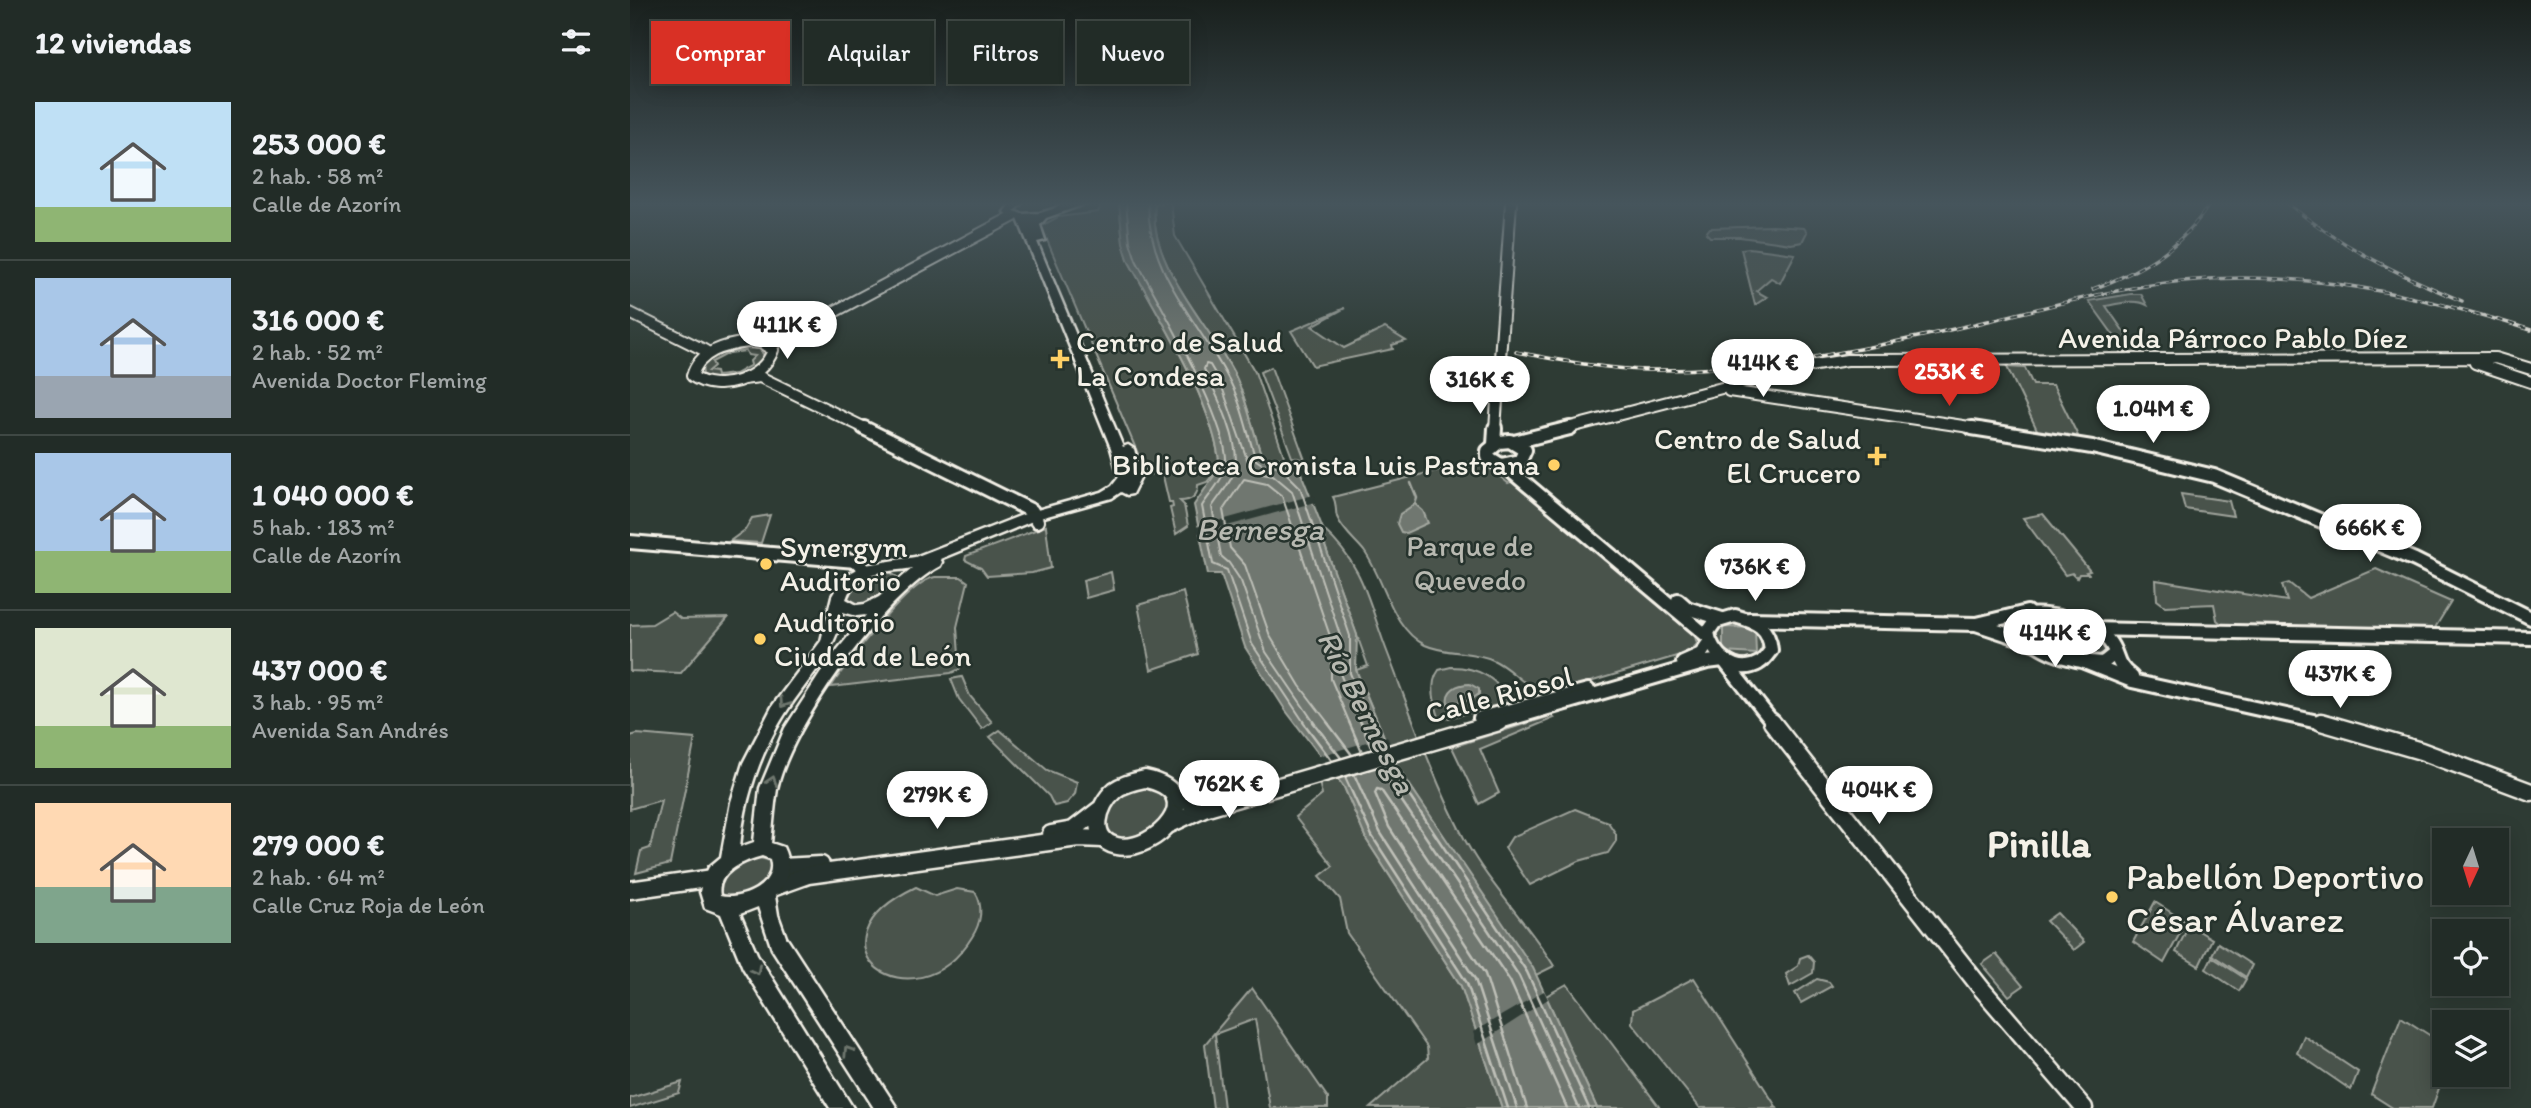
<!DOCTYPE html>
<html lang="es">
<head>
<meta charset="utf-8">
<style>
	:root { --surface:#222c27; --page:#2a342f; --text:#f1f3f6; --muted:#a2a7a7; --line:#3f4844; --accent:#d93025 }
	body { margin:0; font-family:Itim,sans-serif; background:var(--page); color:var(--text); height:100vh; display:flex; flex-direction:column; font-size:26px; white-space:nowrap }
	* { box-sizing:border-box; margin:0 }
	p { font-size:23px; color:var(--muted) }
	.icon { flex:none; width:38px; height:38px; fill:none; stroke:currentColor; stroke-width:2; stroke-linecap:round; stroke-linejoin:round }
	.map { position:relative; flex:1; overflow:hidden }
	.sheet { display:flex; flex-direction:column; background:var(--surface); width:630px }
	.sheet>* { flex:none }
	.top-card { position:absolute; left:21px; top:21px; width:665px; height:63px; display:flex; gap:14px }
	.needle { width:46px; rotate:184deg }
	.tools { position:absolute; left:1802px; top:828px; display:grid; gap:14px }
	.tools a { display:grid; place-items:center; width:77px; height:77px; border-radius:0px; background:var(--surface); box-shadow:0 4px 18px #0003,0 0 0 2px var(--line); font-size:35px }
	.price { position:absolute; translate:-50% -60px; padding:0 16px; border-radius:24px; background:#fff; color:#222; font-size:23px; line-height:46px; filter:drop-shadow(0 2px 4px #0008) }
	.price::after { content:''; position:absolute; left:50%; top:42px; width:21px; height:16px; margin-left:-10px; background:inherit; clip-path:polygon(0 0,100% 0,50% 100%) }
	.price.selected { background:var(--accent); color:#fff }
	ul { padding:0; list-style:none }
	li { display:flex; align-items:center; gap:21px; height:175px; padding:0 35px }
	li+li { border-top:2px solid var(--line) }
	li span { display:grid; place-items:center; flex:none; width:196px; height:140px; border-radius:0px; color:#555 }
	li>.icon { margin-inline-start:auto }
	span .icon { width:84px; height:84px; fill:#fffc; stroke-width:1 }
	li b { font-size:30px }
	h2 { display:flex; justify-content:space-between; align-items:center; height:84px; padding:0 35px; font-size:30px }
	.pill { padding:0 24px; border-radius:0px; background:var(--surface); box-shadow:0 4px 18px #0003,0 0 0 2px var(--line); font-size:24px; line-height:63px }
	.pill.selected { background:var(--accent); color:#fff }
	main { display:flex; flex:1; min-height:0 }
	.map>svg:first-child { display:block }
</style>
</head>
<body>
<main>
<section class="sheet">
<h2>12 viviendas<svg class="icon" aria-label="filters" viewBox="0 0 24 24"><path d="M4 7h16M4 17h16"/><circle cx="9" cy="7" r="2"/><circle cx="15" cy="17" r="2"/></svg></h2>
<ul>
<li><span style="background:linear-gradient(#bfe0f5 75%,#8fb573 0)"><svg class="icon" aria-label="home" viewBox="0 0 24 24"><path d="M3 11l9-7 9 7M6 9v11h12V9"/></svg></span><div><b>253 000 €</b><p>2 hab. · 58 m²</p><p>Calle de Azorín</p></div></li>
<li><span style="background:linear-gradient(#a9c7e8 70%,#9aa5b1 0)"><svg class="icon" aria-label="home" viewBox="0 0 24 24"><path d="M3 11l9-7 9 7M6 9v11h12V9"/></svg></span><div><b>316 000 €</b><p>2 hab. · 52 m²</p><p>Avenida Doctor Fleming</p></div></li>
<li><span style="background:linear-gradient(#a9c7e8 70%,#8fb573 0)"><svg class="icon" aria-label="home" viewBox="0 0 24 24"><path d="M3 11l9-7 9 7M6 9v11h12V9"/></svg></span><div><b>1 040 000 €</b><p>5 hab. · 183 m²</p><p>Calle de Azorín</p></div></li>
<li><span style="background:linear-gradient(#dfe7d0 70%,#8fb573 0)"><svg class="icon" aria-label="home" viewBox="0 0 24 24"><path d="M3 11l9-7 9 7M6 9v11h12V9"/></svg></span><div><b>437 000 €</b><p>3 hab. · 95 m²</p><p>Avenida San Andrés</p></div></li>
<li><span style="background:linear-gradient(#ffd9b3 60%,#7fa58c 0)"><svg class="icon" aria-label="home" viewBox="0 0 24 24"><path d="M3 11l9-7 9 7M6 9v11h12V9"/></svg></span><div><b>279 000 €</b><p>2 hab. · 64 m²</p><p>Calle Cruz Roja de León</p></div></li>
</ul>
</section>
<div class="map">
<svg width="1901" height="1108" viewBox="0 0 1901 1108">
	<rect width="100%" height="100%" fill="#2e3b34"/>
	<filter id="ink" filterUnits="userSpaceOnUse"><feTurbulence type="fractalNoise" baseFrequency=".0143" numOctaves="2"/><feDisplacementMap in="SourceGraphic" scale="14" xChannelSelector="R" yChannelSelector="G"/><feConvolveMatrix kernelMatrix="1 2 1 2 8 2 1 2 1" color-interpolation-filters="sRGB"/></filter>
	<g filter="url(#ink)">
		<g fill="#48524c" stroke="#9ea29a" stroke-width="2" fill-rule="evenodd">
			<path d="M489 203 493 243 499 262C531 320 583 401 590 467L577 482 568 485C568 497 561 501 550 501L554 505 558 526 546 534 540 508 543 507 542 502H539L532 472 517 475 411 226 428 217 468 212 471 204Z"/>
			<path d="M525 203H541L545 236 625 372 655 459 632 458C623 431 617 400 605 376 579 323 517 264 525 203Z"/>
			<path d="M1143 226 1174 228 1177 232 1172 242 1161 244 1110 237H1080L1076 233 1080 228Z"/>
			<path d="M1119 248 1165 254 1150 283 1141 278 1126 291 1137 297 1125 305 1111 249Z"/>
			<path d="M1501 294H1511L1517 305C1503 298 1490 304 1476 306L1510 355H1498L1459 301Z"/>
			<path d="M715 308 682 326 714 348 755 328 776 341 762 345 763 349 683 366 661 331Z"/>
			<path d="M116 347 129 349 134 355C126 375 91 385 73 375L72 366C84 353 100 350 116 347ZM116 351 118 355 125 356 120 361 121 365 105 374 87 376 86 372 78 371 84 366 82 362 99 353Z"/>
			<path d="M641 367 675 460 662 457 630 372Z"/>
			<path d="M1377 367 1395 368 1403 385H1423L1449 438 1457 439 1459 443 1410 436Z"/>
			<path d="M844 461 862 470 878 483 883 481 1065 636 1067 644 1060 652 923 693C896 692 886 671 863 660 842 650 817 655 795 645 761 628 755 580 734 551 725 540 713 531 707 517 705 510 707 504 703 497Z"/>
			<path d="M1551 494 1599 501 1603 516 1555 509Z"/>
			<path d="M1413 514 1460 571 1456 572 1458 574H1449L1447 578 1442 573 1435 575 1393 518Z"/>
			<path d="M140 515 131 543 100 541 115 530 122 518Z"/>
			<path d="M416 526 421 568 402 573 357 576 351 568 335 560 336 556Z"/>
			<path d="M693 529C736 568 738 603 758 654 782 717 804 781 835 840 859 885 898 923 924 966L906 975 765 763 726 670 738 666 695 546Z"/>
			<path d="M1746 569 1821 602 1803 631 1594 626 1587 620 1584 604 1535 606 1527 600 1526 580 1657 601 1652 585 1659 583 1678 598Z"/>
			<path d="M257 570 267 577 263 589C249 598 232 612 216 598L215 595 227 578Z"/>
			<path d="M481 572 484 590 456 598 453 580Z"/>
			<path d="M305 577H331L338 582 327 627 330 669 321 673 201 687C216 663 280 580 305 577Z"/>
			<path d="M553 592 568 654 521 670 508 605Z"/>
			<path d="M42 612 51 619 98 618 51 673 0 671V625L22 624Z"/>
			<path d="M1415 617 1462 634 1470 639 1477 649 1475 655 1455 657 1408 640 1394 623 1396 620Z"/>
			<path d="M1104 621 1127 630C1143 657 1117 665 1095 655L1083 638 1090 626Z"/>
			<path d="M821 667C848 667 868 677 879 703L810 720C805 705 798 684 809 670Z"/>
			<path d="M332 677 340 696 362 722 352 729 329 699 321 679Z"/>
			<path d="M921 716 924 718 850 749 869 793 849 804 822 747Z"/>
			<path d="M370 730 417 770 447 782 445 794 437 803 424 806 419 796 360 737Z"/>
			<path d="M7 734 65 739 40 864 6 873 11 851 20 848 31 800 0 809V736Z"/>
			<path d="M706 776 714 787 736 839 831 986 872 1108H740L798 1058 797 1047 717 933 710 899 690 876 703 866 665 817 692 795 689 782Z"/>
			<path d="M517 785 537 796C543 833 479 861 474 816L490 793Z"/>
			<path d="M945 809 978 822 986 834V841L978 853 949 861 900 885 875 848 882 837Z"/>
			<path d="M125 857 138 860C147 873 132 891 119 896 113 898 103 898 96 899 75 881 111 862 125 857Z"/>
			<path d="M286 887 305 896 327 889 345 892C354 906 351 923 342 937 284 1031 166 944 286 887Z"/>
			<path d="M1525 902 1556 922 1534 963 1503 942Z"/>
			<path d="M1427 913 1454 942 1444 950 1416 921Z"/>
			<path d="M1559 925 1582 939 1569 966 1546 952Z"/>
			<path d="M1588 943 1622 965 1616 977 1582 955Z"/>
			<path d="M1366 954 1393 986 1379 996 1352 964Z"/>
			<path d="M1178 955 1184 962 1183 973 1160 986 1156 974 1168 966 1170 958Z"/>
			<path d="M1582 957 1616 979 1609 991 1576 969Z"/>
			<path d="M1064 978 1147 1108H1070L1002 1023 1003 1010Z"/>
			<path d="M1187 979 1199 982 1202 986 1171 1003 1165 993Z"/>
			<path d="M937 984 1030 1108H967L916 996Z"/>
			<path d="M622 988 698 1098V1108H640L625 1019 585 1034 594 1108H583L575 1044Z"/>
			<path d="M1771 1017 1815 1045V1071L1802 1108H1763L1741 1094Z"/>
			<path d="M1674 1036 1728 1072 1721 1090 1667 1053Z"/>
			<path d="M52 1082 49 1093 0 1108V1098Z"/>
		</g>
		<g fill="#6f7770" stroke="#a4a8a0" stroke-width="2">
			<path d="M489 203H525C517 264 579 323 605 375 617 400 623 431 632 457L654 459 658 467 671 473 693 529 695 546 727 635 726 670 765 763 903 968 967 1108H872L831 986 736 839 714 787 656 711 615 647 591 574H578L564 505 590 467C583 401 531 320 499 262L493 243Z"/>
			<path d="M785 504 793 511 798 523 776 533 771 532 767 524 770 514Z"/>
			<path d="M1093 627 1125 628 1126 654 1093 652Z"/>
			<path d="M840 684 849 689V694L841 700 818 704C815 690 827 684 840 684Z"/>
		</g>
		<g fill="#2e3b34">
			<path d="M683 495 686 502 567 534 566 527Z"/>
			<path d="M757 736 766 758 702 778 686 757Z"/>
			<path d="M914 991 918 999 847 1045 843 1032Z"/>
		</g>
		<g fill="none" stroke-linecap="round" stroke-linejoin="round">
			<g stroke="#bfc0b8" stroke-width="2">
				<path d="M496 203 500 242 506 260C525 296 607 435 595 470 591 482 579 495 572 506L583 564 597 570 622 644 675 724"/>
				<path d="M518 203C518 273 567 319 598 378 612 403 617 433 626 460L632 464 649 466 670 487 720 636V673L741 724"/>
				<path d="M685 724 636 652 611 581 599 563 591 556 582 507C589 496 602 482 605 469 611 441 586 394 574 369L576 364 580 365 591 384 619 465 628 472 643 475 662 491 711 638V676L731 724"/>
				<path d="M699 724 670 686 640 636 615 565 600 548 593 510 614 479 637 484 652 496 701 639V679L720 724"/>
			</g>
			<g stroke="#bfc0b8" stroke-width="2.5">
				<path d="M673 722 702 761"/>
				<path d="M683 722 711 758"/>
				<path d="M697 722 722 755"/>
				<path d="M719 722 732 752"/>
				<path d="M731 722 742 749"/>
				<path d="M740 722 750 747"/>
				<path d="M758 764 897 972 959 1108"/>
				<path d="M749 767 889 976 949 1108"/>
				<path d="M724 774 750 832 845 979 887 1108"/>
				<path d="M715 777 742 836 837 983 878 1108"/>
				<path d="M897 1108 855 974 759 827 745 793 747 789 751 790 880 981 937 1108"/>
			</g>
			<path stroke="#a4a8a0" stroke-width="2.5" d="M781 483 787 498 785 504"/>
			<g stroke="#f4f1e8" stroke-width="14">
				<g id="secondary-far2">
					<path d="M0 313 74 350 77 352 74 357"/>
					<path d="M118 342 132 343 143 350C133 380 87 394 62 376 69 351 95 345 118 342Z"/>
					<path d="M140 346 384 216"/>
					<path d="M1845 363 1901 382"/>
					<path d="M113 379 130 377 237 429"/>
					<path d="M1099 391 1353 429"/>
					<path d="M865 429 881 203"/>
					<path d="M933 429 1173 367 1217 360 1865 358 1901 369"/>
				</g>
			</g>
			<g stroke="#f4f1e8" stroke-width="18">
				<g id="secondary-far1">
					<path d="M234 428 402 511 407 521"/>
					<path d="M1342 428 1462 447 1584 476 1785 560 1901 618"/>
					<path d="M880 441 895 450 890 461 871 465 858 457V451L869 442Z"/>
					<path d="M884 442 940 428"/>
					<path d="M864 445 865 428"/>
					<path d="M875 466 1077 636"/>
					<path d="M0 542 226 561 231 564 233 570"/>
					<path d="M1048 600 1057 608 1092 619"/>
					<path d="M1105 616C1126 622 1139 627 1141 650 1138 654 1133 661 1129 663 1106 677 1080 653 1078 632L1085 622Z"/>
					<path d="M1119 619 1346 624 1409 645"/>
					<path d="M1347 624 1397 612"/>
					<path d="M1459 629 1901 638"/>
					<path d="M1483 655 1473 663C1444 662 1393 651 1389 617 1412 609 1462 622 1478 640 1490 654 1483 663 1502 677"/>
					<path d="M1053 662 1071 654 1077 645"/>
					<path d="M1095 662 1144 724"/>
					<path d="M1454 662 1502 681 1697 724"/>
					<path d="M850 718 958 690"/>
					<path d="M863 724 1077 662 1093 660"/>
				</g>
			</g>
			<g stroke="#f4f1e8" stroke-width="21">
				<g id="secondary">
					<path d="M1142 722 1351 988 1454 1108"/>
					<path d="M1691 722 1791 751 1901 792"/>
					<path d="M515 779C582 793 525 854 487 846 458 840 467 805 485 790 493 784 505 781 515 779Z"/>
					<path d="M546 799 566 801 584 796"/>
					<path d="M540 824 574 808 869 722"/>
					<path d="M421 834 443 830 469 810"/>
					<path d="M151 867 191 865"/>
					<path d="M139 889 178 875 448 838 473 839"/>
					<path d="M0 890 83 878"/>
				</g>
			</g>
			<g stroke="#f4f1e8" stroke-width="5">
				<path id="primary" d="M381 203H392L384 211 392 214 410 213 423 209 432 203H458L416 218 410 225 415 240 407 242 493 447 498 445 504 449 511 476 502 494 497 495 491 492 482 498 410 518 310 559 312 562 310 566C254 595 161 726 147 789 144 806 143 825 141 843L153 847C162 866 159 881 145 896L148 915 156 937 267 1108H244L142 949 128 907 110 914 127 954 223 1108H200L113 968 91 914 75 908 70 892 72 882 79 867 91 857 101 802 113 763 143 705 191 641 202 596 213 577 235 565 285 557 400 512 472 492 482 486 489 477 481 448 388 219 374 212ZM283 568 249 597 235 604 227 605 216 599C227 568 257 573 283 568ZM213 612 227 616 236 615 199 660 155 728 130 788 124 842 110 847C114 800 130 753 155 714 178 678 204 656 213 612ZM132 856 140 859C148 885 111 901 90 896 85 873 113 861 132 856Z"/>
			</g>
			<use href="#secondary-far2" stroke="#26332d" stroke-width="10"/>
			<use href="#secondary-far1" stroke="#26332d" stroke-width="12"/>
			<use href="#secondary" stroke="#26332d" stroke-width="16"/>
			<use href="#primary" fill="#26332d" fill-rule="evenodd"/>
			<g stroke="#f4f1e8" stroke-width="3.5">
				<g id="rail">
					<path d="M1657 203C1710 246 1769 275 1832 301"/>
					<path d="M1463 289C1511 271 1552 248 1580 203"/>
					<path d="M886 352C929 360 973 369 1017 370 1127 372 1234 350 1341 325 1411 309 1481 288 1553 281 1672 269 1788 294 1901 330"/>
				</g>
			</g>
			<use href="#rail" stroke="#26332d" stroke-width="2" stroke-dasharray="6" stroke-linecap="butt"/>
		</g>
		<defs><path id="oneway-chevron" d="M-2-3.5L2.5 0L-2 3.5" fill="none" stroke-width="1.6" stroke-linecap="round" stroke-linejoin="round" transform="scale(1.75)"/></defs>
		<g stroke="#6e766e">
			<use href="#oneway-chevron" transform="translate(154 703) rotate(124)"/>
			<use href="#oneway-chevron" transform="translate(142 781) rotate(-72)"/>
			<use href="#oneway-chevron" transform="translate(126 970) rotate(61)"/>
			<use href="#oneway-chevron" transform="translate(218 1051) rotate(-123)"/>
		</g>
	</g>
	<linearGradient id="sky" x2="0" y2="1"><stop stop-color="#19201d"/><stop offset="0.57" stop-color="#46555c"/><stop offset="1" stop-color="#46555c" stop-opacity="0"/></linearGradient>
	<rect width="1901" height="358" fill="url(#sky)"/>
	<g fill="#ffd166" stroke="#26332d" stroke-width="2.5">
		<path d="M426.5 348.5h7v7h7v7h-7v7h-7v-7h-7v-7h7z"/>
		<path d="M1243.5 445.5h7v7h7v7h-7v7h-7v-7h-7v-7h7z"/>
		<circle cx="924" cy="465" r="7"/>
		<circle cx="136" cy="564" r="7"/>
		<circle cx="130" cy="639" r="7"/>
		<circle cx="1482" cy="897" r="7"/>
	</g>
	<g text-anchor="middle" stroke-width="5" stroke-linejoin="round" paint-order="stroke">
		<g font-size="30" fill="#f4f1e8" stroke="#26332d">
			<text x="1603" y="348">Avenida Párroco Pablo Díez</text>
			<text transform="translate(869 695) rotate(-15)" y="10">Calle Riosol</text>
		</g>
		<g font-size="30" fill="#f4f1e8" stroke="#26332d" text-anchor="start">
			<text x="446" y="352">Centro de Salud<tspan x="446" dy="34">La Condesa</tspan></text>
			<text x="1231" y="449" text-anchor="end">Centro de Salud<tspan x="1231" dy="34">El Crucero</tspan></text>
			<text x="910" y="475" text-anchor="end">Biblioteca Cronista Luis Pastrana</text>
			<text x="150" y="557">Synergym<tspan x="150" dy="34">Auditorio</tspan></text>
			<text x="144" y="632">Auditorio<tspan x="144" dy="34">Ciudad de León</tspan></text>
		</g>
		<g font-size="30" fill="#b8b9b1" stroke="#26332d">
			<text x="840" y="556">Parque de<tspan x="840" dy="34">Quevedo</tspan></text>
		</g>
		<g font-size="32" font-style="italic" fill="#b8bab2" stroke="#26332d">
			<text x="630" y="540">Bernesga</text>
			<text transform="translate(737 712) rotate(63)" y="11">Río Bernesga</text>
		</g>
		<g font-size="37" fill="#f4f1e8" stroke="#26332d" text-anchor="start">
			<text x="1496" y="889">Pabellón Deportivo<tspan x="1496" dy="43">César Álvarez</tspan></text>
		</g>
		<g font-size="38" font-weight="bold" fill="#f4f1e8" stroke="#26332d">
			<text x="1409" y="857">Pinilla</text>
		</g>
	</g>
</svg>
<div class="tools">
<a><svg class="needle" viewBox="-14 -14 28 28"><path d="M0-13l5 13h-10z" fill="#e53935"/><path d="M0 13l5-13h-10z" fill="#a2a7a7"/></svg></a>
<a><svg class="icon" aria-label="locate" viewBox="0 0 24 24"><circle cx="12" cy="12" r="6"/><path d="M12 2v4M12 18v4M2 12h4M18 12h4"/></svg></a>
<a><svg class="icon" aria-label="layers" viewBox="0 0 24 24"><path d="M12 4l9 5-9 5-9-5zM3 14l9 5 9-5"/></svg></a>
</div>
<b class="price" style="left:157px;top:361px">411K €</b>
<b class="price" style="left:1133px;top:399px">414K €</b>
<b class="price selected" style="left:1319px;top:408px">253K €</b>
<b class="price" style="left:850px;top:416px">316K €</b>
<b class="price" style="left:1523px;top:445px">1.04M €</b>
<b class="price" style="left:1740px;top:564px">666K €</b>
<b class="price" style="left:1125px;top:603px">736K €</b>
<b class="price" style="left:1425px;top:669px">414K €</b>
<b class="price" style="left:1710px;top:710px">437K €</b>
<b class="price" style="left:599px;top:820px">762K €</b>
<b class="price" style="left:1249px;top:826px">404K €</b>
<b class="price" style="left:307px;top:831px">279K €</b>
<div class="top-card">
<a class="pill selected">Comprar</a>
<a class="pill">Alquilar</a>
<a class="pill">Filtros</a>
<a class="pill">Nuevo</a>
</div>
</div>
</main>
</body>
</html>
